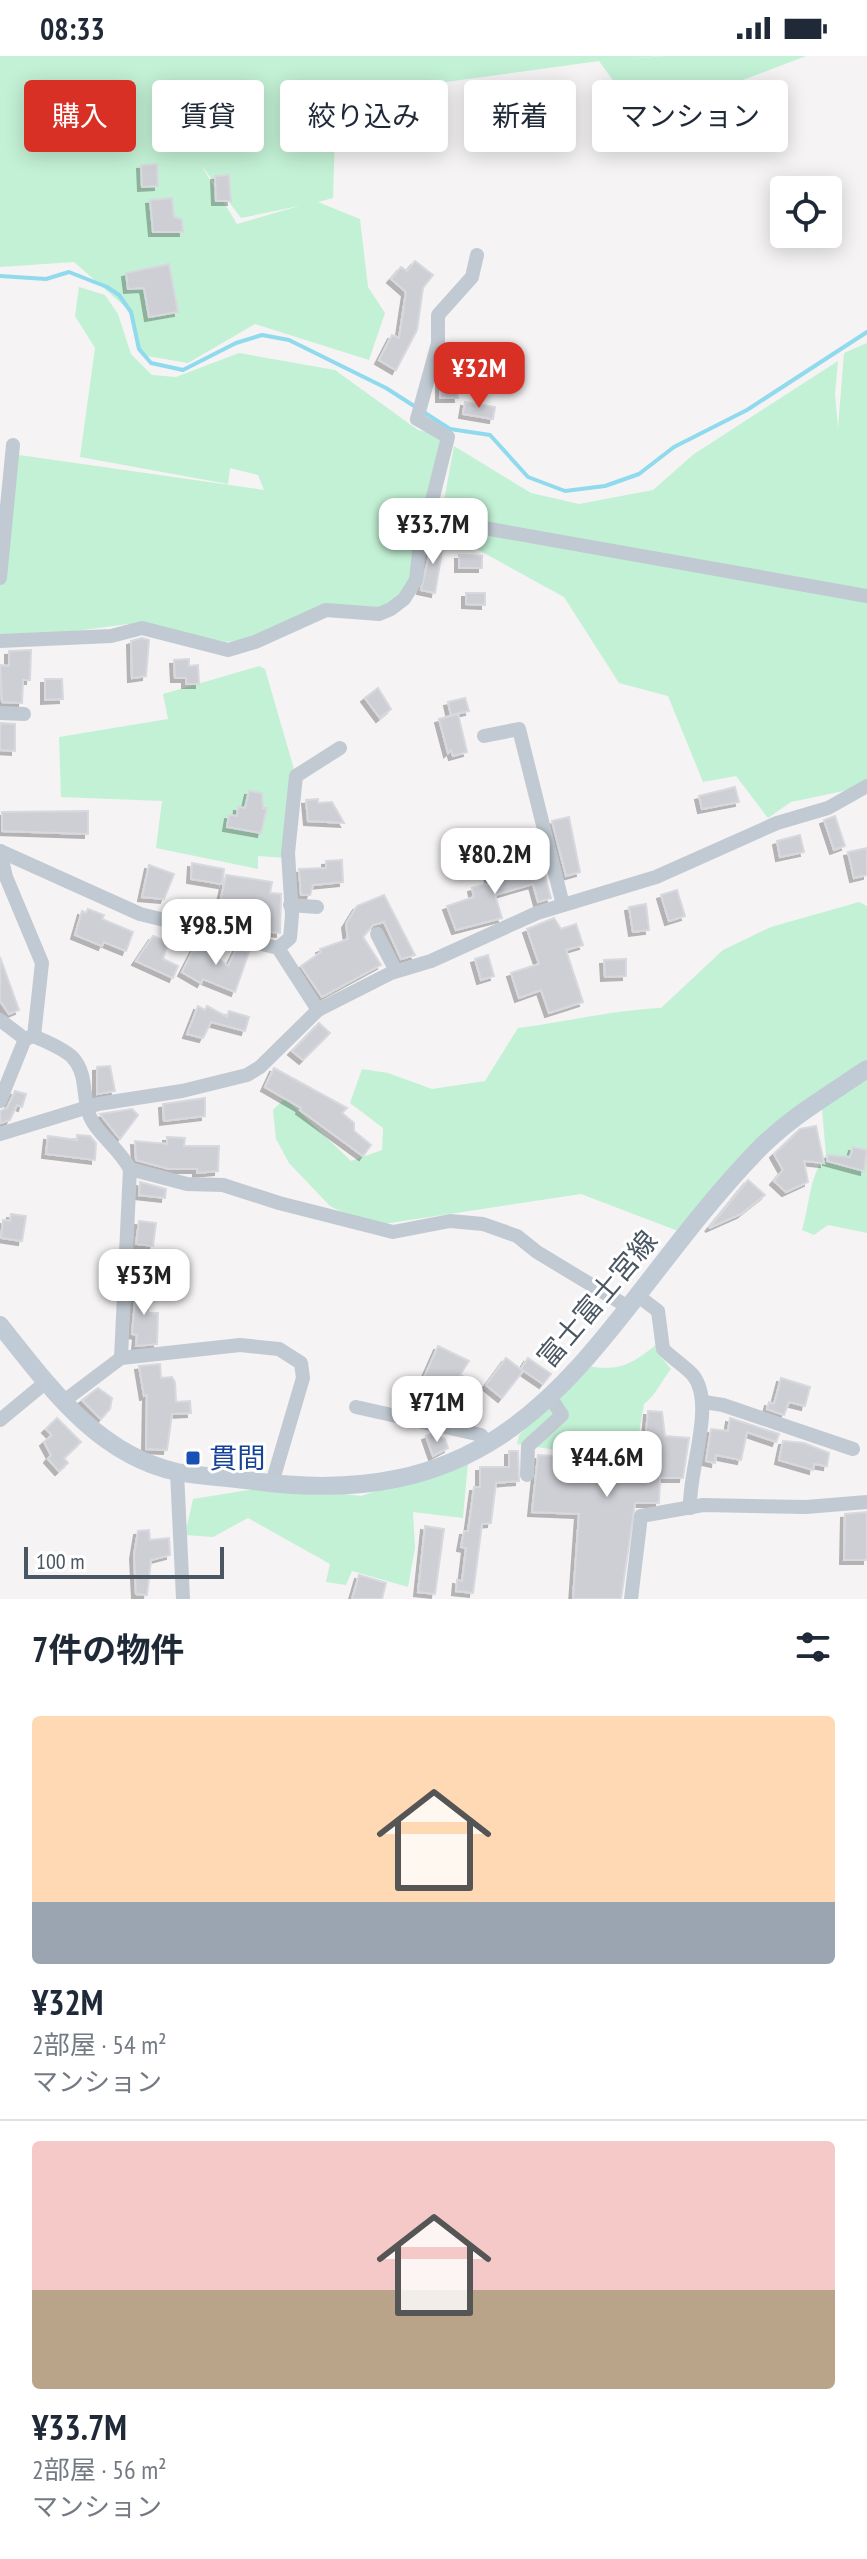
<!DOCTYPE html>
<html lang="ja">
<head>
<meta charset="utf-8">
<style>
	:root { --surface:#fff; --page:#f2f2f3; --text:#1f2937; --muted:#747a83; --line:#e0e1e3; --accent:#d93025 }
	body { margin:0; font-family:"PT Sans Narrow","Noto Sans JP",sans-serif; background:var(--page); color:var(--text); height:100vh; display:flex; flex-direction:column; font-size:30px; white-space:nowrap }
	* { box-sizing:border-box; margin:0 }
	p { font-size:26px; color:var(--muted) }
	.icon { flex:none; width:44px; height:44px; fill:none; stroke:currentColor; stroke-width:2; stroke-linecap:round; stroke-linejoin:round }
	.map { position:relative; height:1543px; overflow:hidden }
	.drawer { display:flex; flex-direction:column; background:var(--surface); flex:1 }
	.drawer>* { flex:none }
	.banner { position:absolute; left:24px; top:24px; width:820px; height:72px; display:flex; gap:16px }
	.fabs { position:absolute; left:770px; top:120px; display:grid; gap:16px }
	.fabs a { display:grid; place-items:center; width:72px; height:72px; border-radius:8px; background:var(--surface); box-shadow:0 4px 20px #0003; font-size:40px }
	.scale { position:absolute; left:24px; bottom:20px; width:200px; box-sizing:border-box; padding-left:8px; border:4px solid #4a5661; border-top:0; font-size:22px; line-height:28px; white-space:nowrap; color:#4a5661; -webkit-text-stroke:6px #fff; paint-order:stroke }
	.price { position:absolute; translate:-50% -68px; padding:0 18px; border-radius:16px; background:#fff; color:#222; font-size:26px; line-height:52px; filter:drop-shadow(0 2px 4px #0008) }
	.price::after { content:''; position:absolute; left:50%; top:48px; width:24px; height:18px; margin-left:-12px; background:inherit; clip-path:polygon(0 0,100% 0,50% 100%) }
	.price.active { background:var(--accent); color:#fff }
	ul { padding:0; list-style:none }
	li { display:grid; align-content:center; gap:16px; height:424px; padding:0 32px }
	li+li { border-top:2px solid var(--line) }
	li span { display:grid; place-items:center; height:248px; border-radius:8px; color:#555 }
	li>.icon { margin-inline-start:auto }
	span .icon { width:144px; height:144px; fill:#fffc; stroke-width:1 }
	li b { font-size:34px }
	h2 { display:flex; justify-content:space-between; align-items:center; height:96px; padding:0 32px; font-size:34px }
	.chip { padding:0 28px; border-radius:8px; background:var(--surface); box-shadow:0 4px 20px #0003; font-size:28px; line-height:72px }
	.chip.active { background:var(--accent); color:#fff }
	.status { display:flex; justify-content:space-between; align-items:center; height:56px; padding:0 40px; background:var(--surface); direction:ltr }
	.status svg { height:22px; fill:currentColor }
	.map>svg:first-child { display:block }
</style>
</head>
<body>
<div class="status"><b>08:33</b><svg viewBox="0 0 49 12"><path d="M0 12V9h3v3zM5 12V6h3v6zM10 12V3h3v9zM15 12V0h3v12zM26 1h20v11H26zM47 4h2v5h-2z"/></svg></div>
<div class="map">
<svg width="867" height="1543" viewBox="0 0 867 1543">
	<defs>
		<filter id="shadow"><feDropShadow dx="-4" dy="4" stdDeviation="0" flood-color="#0004"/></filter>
	</defs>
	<rect width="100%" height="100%" fill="#f5f3f3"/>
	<g fill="#c3f1d5" fill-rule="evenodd">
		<path d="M0 0H661L614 4 665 0H806L641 63 599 5 336 41 333 142 318 146 360 163 368 231 385 257 369 304 255 268 188 307 141 299 131 256 74 206 0 211ZM201 109 241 162 299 150 237 168Z"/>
		<path d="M79 231 105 239 118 258 131 298 152 319 176 321 239 297 335 314 418 374 448 381 412 531 382 554 331 548 270 579 226 586 128 568 0 585V522L12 398 264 434 258 419 230 412 228 428 80 401 95 292 75 260Z"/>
		<path d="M867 287V730L791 746 768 762 736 720 703 726 668 640 619 627 564 541 444 475 443 450 454 390 531 437 579 448 653 434 694 398 838 305 835 338 838 372 844 297Z"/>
		<path d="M259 610 265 613 296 720 288 802 258 800V813L156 792 162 745 61 741 59 681 168 663 163 638Z"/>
		<path d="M859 846 867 850V1009L678 1175 581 1138 370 1170 330 1150 289 1107 276 1083 273 1054 285 1042 351 1105 382 1094 383 1072 350 1047 362 1013 388 1017 432 1033 485 1025 518 972C566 966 613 954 661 952L723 894 771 871Z"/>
		<path d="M867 1015V1177L828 1169 814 1179 802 1174C810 1148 809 1120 826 1099L822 1053Z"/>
		<path d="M658 1287V1297L671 1313C661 1325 657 1338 644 1348L638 1383 568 1382 564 1395 517 1388 519 1379 588 1310C620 1316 634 1307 658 1287Z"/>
		<path d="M468 1406 463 1462 413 1456 415 1492 408 1531 352 1515 346 1529 326 1526 330 1508 248 1462 213 1481 185 1479 193 1443 273 1430 361 1440Z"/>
	</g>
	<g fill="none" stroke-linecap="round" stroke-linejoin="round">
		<path stroke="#90daee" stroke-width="4" d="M0 220 46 223 69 216 107 231 119 239 131 256 139 293 151 307 183 314 236 287 262 279 289 284 386 332 450 373 490 379 528 421 565 435 605 430 639 418 674 391 747 354 867 276"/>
	</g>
	<g fill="#cdcfd5" stroke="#d7d9de" stroke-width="2" filter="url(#shadow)">
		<path d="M157 108 158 130 142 131 141 109Z"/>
		<path d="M229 119 231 145H216L215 120Z"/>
		<path d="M172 142 174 161 182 163 183 176H153L150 144Z"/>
		<path d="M415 205 433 219 423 232 417 274 396 314 379 304 392 279 399 282 406 236 391 223 401 211 407 215Z"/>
		<path d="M169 208 178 256 149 261 144 232 128 233 126 217Z"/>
		<path d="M440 320H455L458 342H440Z"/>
		<path d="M465 346 495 351 493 363 463 358Z"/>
		<path d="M433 482 444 483 435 537 421 534Z"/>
		<path d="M459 499 482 500V512H459Z"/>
		<path d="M466 537H485V549L466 548Z"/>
		<path d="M142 582 149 584 146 620 132 622 131 585Z"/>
		<path d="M31 594 30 624H23L22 647 2 646 0 609 9 610V595Z"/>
		<path d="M189 603V610L198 609 199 628H186V622H175L174 604Z"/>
		<path d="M45 623H62L63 643 45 644Z"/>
		<path d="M378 632 391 653 380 662 365 642Z"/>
		<path d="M465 642 469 655 451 659 448 646Z"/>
		<path d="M458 658 467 696 453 700 451 694 448 697 439 663Z"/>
		<path d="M0 667 15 668V695L0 694Z"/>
		<path d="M735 731 739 746 702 753 699 740Z"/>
		<path d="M249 735 262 737 263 752H267L261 777 227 771 229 759 237 760 238 751 245 752Z"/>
		<path d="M318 743V747L332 746 344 767 308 765 306 744Z"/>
		<path d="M88 755V778L2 775V756Z"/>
		<path d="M835 760 845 790 834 794 824 764Z"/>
		<path d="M569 761 580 816 566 820 552 765Z"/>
		<path d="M800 779 804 796 780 801 777 785Z"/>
		<path d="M867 792V819L854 822 848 796Z"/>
		<path d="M342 804 343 826 313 829 310 839H301L299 813 326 812V805Z"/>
		<path d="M501 806 507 823 543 812 551 842 538 846 533 828 495 839 502 862 456 874 447 850 474 841 472 832 491 827 485 811Z"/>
		<path d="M192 807 224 813 222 828 191 823Z"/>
		<path d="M149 809 174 818 164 843 142 841Z"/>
		<path d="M226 819 272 826 270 837 281 838 280 877 254 874 256 858 237 854 233 870 216 866Z"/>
		<path d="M677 834 685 860 669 865 661 839Z"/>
		<path d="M384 839 415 899 401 903 384 866 373 869 363 881 381 909 322 941 301 910 321 896 320 893 348 883 346 868 357 850Z"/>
		<path d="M646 848 649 874 633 876 629 851Z"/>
		<path d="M88 853 104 859 102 863 133 876 126 895 104 886 102 890 75 879 82 855 86 857Z"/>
		<path d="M554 862 561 873 576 868 583 889 566 894 583 946 549 957 541 934 519 942 511 917 539 908 527 873Z"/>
		<path d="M153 880 168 886 163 903 178 910 173 922 136 905Z"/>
		<path d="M204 884 213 887 209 896 228 910 237 892 249 896 235 936 203 923 201 927 182 916 196 889 199 891Z"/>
		<path d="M488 899 494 920 481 924 475 903Z"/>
		<path d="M0 901 19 954 9 958 0 945Z"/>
		<path d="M626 903V920L605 921 604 904Z"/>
		<path d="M198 950 205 954 207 950 227 961 229 955 249 961 245 975 211 966 203 982 187 978Z"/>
		<path d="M319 967 330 977 303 1004 292 995Z"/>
		<path d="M110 1010 115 1035 97 1038V1011Z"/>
		<path d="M274 1012 347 1052 342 1057 354 1067V1075L371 1089 363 1100 300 1054 301 1052 265 1031Z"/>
		<path d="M15 1035 26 1038 22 1051 17 1049 10 1064 1 1067 0 1055 7 1052Z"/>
		<path d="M205 1042V1060L164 1065 163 1048Z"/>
		<path d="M132 1053 138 1059 120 1083 100 1058Z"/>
		<path d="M816 1070 824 1107 804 1105 808 1126 786 1136 774 1125 783 1114 774 1098 800 1073Z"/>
		<path d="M77 1079 90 1080 96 1087 95 1104 46 1098 48 1080 77 1084Z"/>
		<path d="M167 1081 185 1082 184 1090H219L218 1115 197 1117V1113H169L136 1104 135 1085 167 1088Z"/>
		<path d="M853 1091 867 1094 864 1115 827 1105 828 1099 850 1101Z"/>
		<path d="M748 1124 765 1139 741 1158 709 1172Z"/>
		<path d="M140 1126 166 1133 165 1142 139 1139Z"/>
		<path d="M11 1158 26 1160 22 1185 1 1182 3 1164 10 1165Z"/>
		<path d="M139 1165 156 1167 153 1190 136 1188Z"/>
		<path d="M137 1224 150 1225 148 1257H158L157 1288 136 1290 137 1279 132 1278Z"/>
		<path d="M438 1290 469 1305 460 1319 464 1321 457 1334 441 1327 430 1357 410 1353Z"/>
		<path d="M506 1302 523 1315 502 1342 486 1329Z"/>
		<path d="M528 1302 551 1318 543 1328 521 1313Z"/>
		<path d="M160 1308 161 1322 172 1321 175 1326 176 1346 190 1345 191 1357 172 1358 167 1394 146 1393 147 1339 144 1340 139 1310Z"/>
		<path d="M781 1322 810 1331 805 1350 789 1346 784 1359 767 1353 769 1346 774 1348Z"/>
		<path d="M98 1332 112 1342 110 1353 101 1363 82 1344Z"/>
		<path d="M648 1355 662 1356 665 1380 689 1382 683 1422H660L659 1447H635L621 1543H573L579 1458 532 1456 538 1399 575 1401 576 1382 645 1388Z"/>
		<path d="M57 1362 81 1386 64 1402 68 1407 59 1415 48 1403 51 1399 44 1386 52 1379 46 1373Z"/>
		<path d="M730 1362 779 1378 776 1386 747 1376 741 1404 716 1399 715 1407 706 1405 711 1373 728 1375Z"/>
		<path d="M431 1378 445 1383 448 1392 433 1400 426 1380Z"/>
		<path d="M783 1385 804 1387 829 1397 827 1410 814 1408 813 1414 779 1404Z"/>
		<path d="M509 1395H518L519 1425 496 1427 491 1467 482 1468 473 1537 456 1535 457 1524 462 1525 466 1492 461 1491 464 1475H468L474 1431H480V1411H509Z"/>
		<path d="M867 1456V1504H844L845 1458Z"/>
		<path d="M425 1470 444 1473 435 1538 418 1536Z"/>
		<path d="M149 1474 150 1484 169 1482 170 1499 151 1504 147 1539 136 1538 134 1499 138 1475Z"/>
		<path d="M359 1519 386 1527 382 1543H352Z"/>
	</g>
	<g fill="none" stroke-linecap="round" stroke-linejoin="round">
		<g stroke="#c1cad2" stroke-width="14">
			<path d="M439 464 867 540"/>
			<path d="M0 522 13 389"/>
			<path d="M0 585 111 580 142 572 228 594 255 586 326 554 379 558 391 553 404 543 416 524 419 497 448 381 417 363 438 287V259L472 221 477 199"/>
			<path d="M0 657 24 658"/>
			<path d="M484 680 519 673 563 849"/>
			<path d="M0 795 6 821 42 907 34 980C46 986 65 993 73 1002 90 1021 80 1048 94 1068 106 1085 120 1095 130 1113L121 1302"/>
			<path d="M0 795 140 858 278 892 318 954"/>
			<path d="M290 849 317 851"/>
			<path d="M377 878 396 915"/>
			<path d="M278 892 290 882 292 859 288 797 296 720 340 692"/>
			<path d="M0 964 25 983"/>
			<path d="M0 1045 25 983 34 980"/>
			<path d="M0 1078 98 1048 182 1035 247 1019 260 1011 318 954 391 917 431 905 537 857 656 821 777 767 828 752 867 730"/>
			<path d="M130 1113 187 1128 223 1129 279 1147 393 1176 450 1165 483 1168 517 1180 537 1196 628 1251"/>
			<path d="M637 1239 658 1255 663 1293C672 1302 683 1309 692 1318 717 1346 688 1415 690 1452"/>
			<path d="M64 1345 121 1302 240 1289 279 1293 301 1307 303 1322 272 1427"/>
			<path d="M704 1346 723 1349 853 1393"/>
			<path d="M356 1351 481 1379 488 1389"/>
			<path d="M0 1364 46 1326"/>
			<path d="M177 1416 183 1543"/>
			<path d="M527 1419 528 1390 562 1359 550 1341"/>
			<path d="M631 1543 641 1460 703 1449 806 1451 867 1446"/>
		</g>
		<path stroke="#c1cbd6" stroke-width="18" d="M0 1269C48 1329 97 1399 177 1416 205 1421 234 1422 261 1426 542 1460 594 1265 756 1096 788 1062 829 1039 867 1013"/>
	</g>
	<rect fill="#1a4fb4" stroke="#fff" stroke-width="3" x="185" y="1394" width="16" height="16" rx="4"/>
	<g text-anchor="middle" stroke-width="6" stroke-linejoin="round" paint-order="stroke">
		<g font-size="28" fill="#4a5661" stroke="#fff">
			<text transform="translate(597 1243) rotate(-50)" y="10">富士富士宮線</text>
		</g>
		<g font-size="28" fill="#164399" stroke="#fff" text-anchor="start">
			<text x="209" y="1412">貫間</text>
		</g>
	</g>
</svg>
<div class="fabs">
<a><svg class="icon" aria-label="locate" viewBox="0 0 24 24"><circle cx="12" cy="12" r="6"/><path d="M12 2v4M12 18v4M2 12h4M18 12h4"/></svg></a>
</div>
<div class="scale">100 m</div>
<b class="price active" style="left:479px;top:354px">¥32M</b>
<b class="price" style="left:433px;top:510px">¥33.7M</b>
<b class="price" style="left:495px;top:840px">¥80.2M</b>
<b class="price" style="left:216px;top:911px">¥98.5M</b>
<b class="price" style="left:144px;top:1261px">¥53M</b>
<b class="price" style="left:437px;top:1388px">¥71M</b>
<b class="price" style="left:607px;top:1443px">¥44.6M</b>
<div class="banner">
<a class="chip active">購入</a>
<a class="chip">賃貸</a>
<a class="chip">絞り込み</a>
<a class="chip">新着</a>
<a class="chip">マンション</a>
</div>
</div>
<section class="drawer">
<h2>7件の物件<svg class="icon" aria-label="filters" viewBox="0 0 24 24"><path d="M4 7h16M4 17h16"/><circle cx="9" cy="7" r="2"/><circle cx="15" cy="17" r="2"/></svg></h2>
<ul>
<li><span style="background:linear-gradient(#ffd9b3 75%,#9aa5b1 0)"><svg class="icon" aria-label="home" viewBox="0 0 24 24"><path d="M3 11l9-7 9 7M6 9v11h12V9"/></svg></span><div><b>¥32M</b><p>2部屋 · 54 m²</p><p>マンション</p></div></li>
<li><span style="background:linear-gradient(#f6c9c9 60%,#b9a48a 0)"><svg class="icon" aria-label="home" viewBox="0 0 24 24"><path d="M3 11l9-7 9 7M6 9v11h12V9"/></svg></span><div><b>¥33.7M</b><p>2部屋 · 56 m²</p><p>マンション</p></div></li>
</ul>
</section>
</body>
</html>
